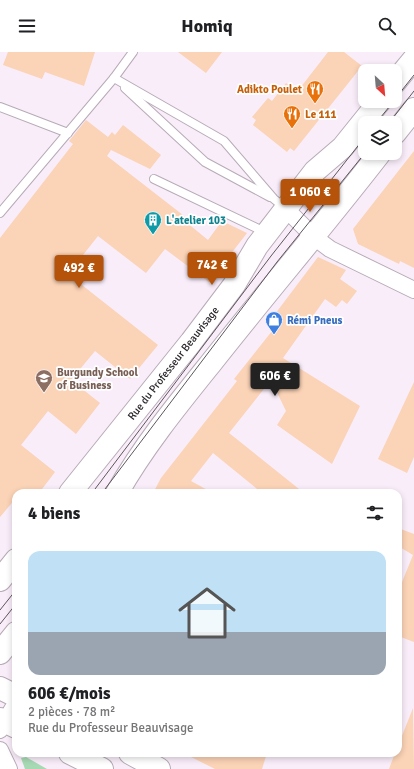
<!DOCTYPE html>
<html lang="fr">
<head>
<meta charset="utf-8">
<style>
	:root { --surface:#fff; --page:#f6f6f6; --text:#202124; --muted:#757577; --line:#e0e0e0; --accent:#b45309 }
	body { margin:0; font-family:Signika,sans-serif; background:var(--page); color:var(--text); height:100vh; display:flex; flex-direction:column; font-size:15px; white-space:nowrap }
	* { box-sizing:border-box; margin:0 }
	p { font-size:13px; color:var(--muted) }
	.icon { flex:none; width:22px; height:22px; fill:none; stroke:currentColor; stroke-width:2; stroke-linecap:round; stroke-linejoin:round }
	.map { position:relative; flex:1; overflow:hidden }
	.drawer { position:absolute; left:12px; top:437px; width:390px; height:268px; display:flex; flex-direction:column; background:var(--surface); border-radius:12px; box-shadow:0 2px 6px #0003 }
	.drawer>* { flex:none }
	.needle { width:26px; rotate:154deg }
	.controls { position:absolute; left:358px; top:12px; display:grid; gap:8px }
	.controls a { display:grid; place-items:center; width:44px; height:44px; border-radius:8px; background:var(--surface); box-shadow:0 2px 6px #0003; font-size:20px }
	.price { position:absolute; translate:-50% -34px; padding:0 9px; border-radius:4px; background:var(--accent); color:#fff; font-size:13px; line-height:26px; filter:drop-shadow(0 1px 2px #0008) }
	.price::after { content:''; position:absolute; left:50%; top:24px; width:12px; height:9px; margin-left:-6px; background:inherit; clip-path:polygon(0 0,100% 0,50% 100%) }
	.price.selected { background:#222; color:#fff }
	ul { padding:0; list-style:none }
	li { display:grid; align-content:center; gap:8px; height:212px; padding:0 16px }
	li+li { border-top:1px solid var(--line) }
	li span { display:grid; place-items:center; height:124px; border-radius:12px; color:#555 }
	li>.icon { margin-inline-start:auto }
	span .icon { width:72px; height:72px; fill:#fffc; stroke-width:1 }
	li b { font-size:17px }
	h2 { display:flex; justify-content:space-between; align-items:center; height:48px; padding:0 16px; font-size:17px }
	header { display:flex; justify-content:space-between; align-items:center; height:52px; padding:0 16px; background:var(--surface); font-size:18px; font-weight:800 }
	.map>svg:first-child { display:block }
</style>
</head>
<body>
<header><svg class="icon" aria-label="menu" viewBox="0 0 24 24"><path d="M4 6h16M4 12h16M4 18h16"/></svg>Homiq<svg class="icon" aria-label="search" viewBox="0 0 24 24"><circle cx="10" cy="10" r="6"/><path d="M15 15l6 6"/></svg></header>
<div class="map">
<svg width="414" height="717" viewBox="0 0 414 717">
	<rect width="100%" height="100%" fill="#f9edfa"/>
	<path fill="#a7dab4" d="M26 705 47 717H25L21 706Z"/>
	<g fill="#fbd3b6">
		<path d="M8 0H95L84 34 45 20 42 27 3 13Z"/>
		<path d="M178 0H222L206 21Z"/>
		<path d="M328 0H344L362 14 294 99 290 96 287 100 253 73 256 68 252 65 268 46 272 49 286 31 297 40Z"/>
		<path d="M86 68 108 85 112 80 115 83 123 73 161 103 150 117 111 98 107 104 188 167 186 170 208 188 222 169 247 181 209 230 165 197 146 221 98 184 68 222 158 293 130 327 95 299 71 328 100 351 76 382 48 359 21 393 55 420 39 441H16V446L0 465V186L73 92 69 89Z"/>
		<path d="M414 99V216L400 209 399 212 358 192 353 177Z"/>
		<path d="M318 205 346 218 340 227 357 239 347 252 342 248 336 255 325 247 283 306 360 354 332 412 277 373 286 359 271 328 229 381 304 441H262L213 401 191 429 213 441H153L161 426 237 329 234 327 276 274 269 270Z"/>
		<path d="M414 330V405L407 421 378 407Z"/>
		<path d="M398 476 414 482V590L398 584V540L413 503 398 494Z"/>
		<path d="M413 656 414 717H389L395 701H398V694Z"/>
		<path d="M183 701H267L262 717H215Z"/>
	</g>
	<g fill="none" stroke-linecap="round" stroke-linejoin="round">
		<g stroke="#b6abb7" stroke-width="10">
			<g id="lane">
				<path d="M114 26 224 89 274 147 285 156"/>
				<path d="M125 36 205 110 270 145"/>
				<path d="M0 55 68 81"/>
				<path d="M154 127 267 181"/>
				<path d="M0 161 114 26 133 0"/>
			</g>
		</g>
		<g stroke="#b6abb7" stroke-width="18">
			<g id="street">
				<path d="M286 157 314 185 330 197 414 238"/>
				<path d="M0 678 16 651"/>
				<path d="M0 698 9 717"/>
			</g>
		</g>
		<g stroke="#b6abb7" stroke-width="24">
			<g id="secondary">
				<path d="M395 30 414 7"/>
				<path d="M395 81 414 57"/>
				<path d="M70 441 191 290 234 233 257 194 315 119 343 95 380 49"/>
				<path d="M117 441C143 395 178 352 211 311 267 240 325 172 380 101"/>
				<path d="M0 528 16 508"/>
				<path d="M0 601 16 581"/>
				<path d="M0 636 16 644"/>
				<path d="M0 667 16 675"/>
				<path d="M70 701 102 717"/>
				<path d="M130 701 159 717"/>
			</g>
		</g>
		<use href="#lane" stroke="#fff" stroke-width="8"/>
		<use href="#street" stroke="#fff" stroke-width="16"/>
		<use href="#secondary" stroke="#fff" stroke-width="22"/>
		<g stroke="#5d575d" stroke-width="1">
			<path d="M395 47 414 23"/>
			<path d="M376 71 394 49"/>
			<path d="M389 71 414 39"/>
			<path d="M92 441 271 204 365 85"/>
			<path d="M102 441 277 210 365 101"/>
			<path d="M0 558 16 538"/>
			<path d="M0 572 16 552"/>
		</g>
	</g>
	<defs>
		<g id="restaurant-pin" transform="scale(0.9)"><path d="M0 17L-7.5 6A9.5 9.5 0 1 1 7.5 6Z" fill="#e8710a" stroke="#fff"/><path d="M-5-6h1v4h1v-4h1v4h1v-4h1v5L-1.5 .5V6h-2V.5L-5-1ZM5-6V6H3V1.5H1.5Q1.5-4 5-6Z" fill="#fff"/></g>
		<g id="building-pin" transform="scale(0.9)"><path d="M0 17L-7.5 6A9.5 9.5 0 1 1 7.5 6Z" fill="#0f9aa8" stroke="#fff"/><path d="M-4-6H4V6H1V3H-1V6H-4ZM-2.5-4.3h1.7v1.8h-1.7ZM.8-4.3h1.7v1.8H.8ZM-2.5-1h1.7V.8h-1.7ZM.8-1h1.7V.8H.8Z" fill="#fff"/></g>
		<g id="shop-pin" transform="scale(0.9)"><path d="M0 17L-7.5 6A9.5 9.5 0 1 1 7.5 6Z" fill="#3f7fe0" stroke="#fff"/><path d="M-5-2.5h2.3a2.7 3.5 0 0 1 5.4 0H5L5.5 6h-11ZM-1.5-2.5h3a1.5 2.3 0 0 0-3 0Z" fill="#fff"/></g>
		<g id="university-pin" transform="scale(0.9)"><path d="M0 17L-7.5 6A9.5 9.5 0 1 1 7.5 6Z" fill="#8d6e63" stroke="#fff"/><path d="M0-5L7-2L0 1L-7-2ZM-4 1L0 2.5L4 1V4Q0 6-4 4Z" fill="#fff"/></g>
	</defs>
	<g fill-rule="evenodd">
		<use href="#restaurant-pin" x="315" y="37"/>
		<use href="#restaurant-pin" x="292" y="62"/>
		<use href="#building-pin" x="153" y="168"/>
		<use href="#shop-pin" x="274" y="268"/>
		<use href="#university-pin" x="44" y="326"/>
	</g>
	<g text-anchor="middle" stroke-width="3.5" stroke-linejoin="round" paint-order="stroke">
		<g font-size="11" font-weight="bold" fill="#c56008" stroke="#fff" text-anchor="end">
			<text x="302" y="41">Adikto Poulet</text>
			<text x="305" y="66" text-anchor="start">Le 111</text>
		</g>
		<g font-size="11" font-weight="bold" fill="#0d838f" stroke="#fff" text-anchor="start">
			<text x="166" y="172">L'atelier 103</text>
		</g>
		<g font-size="11" font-weight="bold" fill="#366cbe" stroke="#fff" text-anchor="start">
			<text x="287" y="272">Rémi Pneus</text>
		</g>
		<g font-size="11" fill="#2a262a" stroke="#fff">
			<text transform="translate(173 311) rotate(-52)" y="4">Rue du Professeur Beauvisage</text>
		</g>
		<g font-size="11" font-weight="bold" fill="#785e54" stroke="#fff" text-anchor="start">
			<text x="57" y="324">Burgundy School<tspan x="57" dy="13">of Business</tspan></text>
		</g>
	</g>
</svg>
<div class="controls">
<a><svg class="needle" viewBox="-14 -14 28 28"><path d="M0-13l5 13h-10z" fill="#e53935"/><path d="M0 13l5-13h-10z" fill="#757577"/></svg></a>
<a><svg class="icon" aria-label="layers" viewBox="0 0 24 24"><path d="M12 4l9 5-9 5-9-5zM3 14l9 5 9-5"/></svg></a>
</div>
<b class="price" style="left:310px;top:161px">1 060 €</b>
<b class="price" style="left:212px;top:234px">742 €</b>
<b class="price" style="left:79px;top:237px">492 €</b>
<b class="price selected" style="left:275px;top:345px">606 €</b>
<section class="drawer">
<h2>4 biens<svg class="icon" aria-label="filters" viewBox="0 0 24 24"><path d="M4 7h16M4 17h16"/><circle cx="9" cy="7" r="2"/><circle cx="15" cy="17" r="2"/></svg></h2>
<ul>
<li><span style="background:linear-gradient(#bfe0f5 65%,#9aa5b1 0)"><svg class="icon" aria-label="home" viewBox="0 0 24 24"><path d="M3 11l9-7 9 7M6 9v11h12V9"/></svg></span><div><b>606 €/mois</b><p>2 pièces · 78 m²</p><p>Rue du Professeur Beauvisage</p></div></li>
</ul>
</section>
</div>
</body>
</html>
